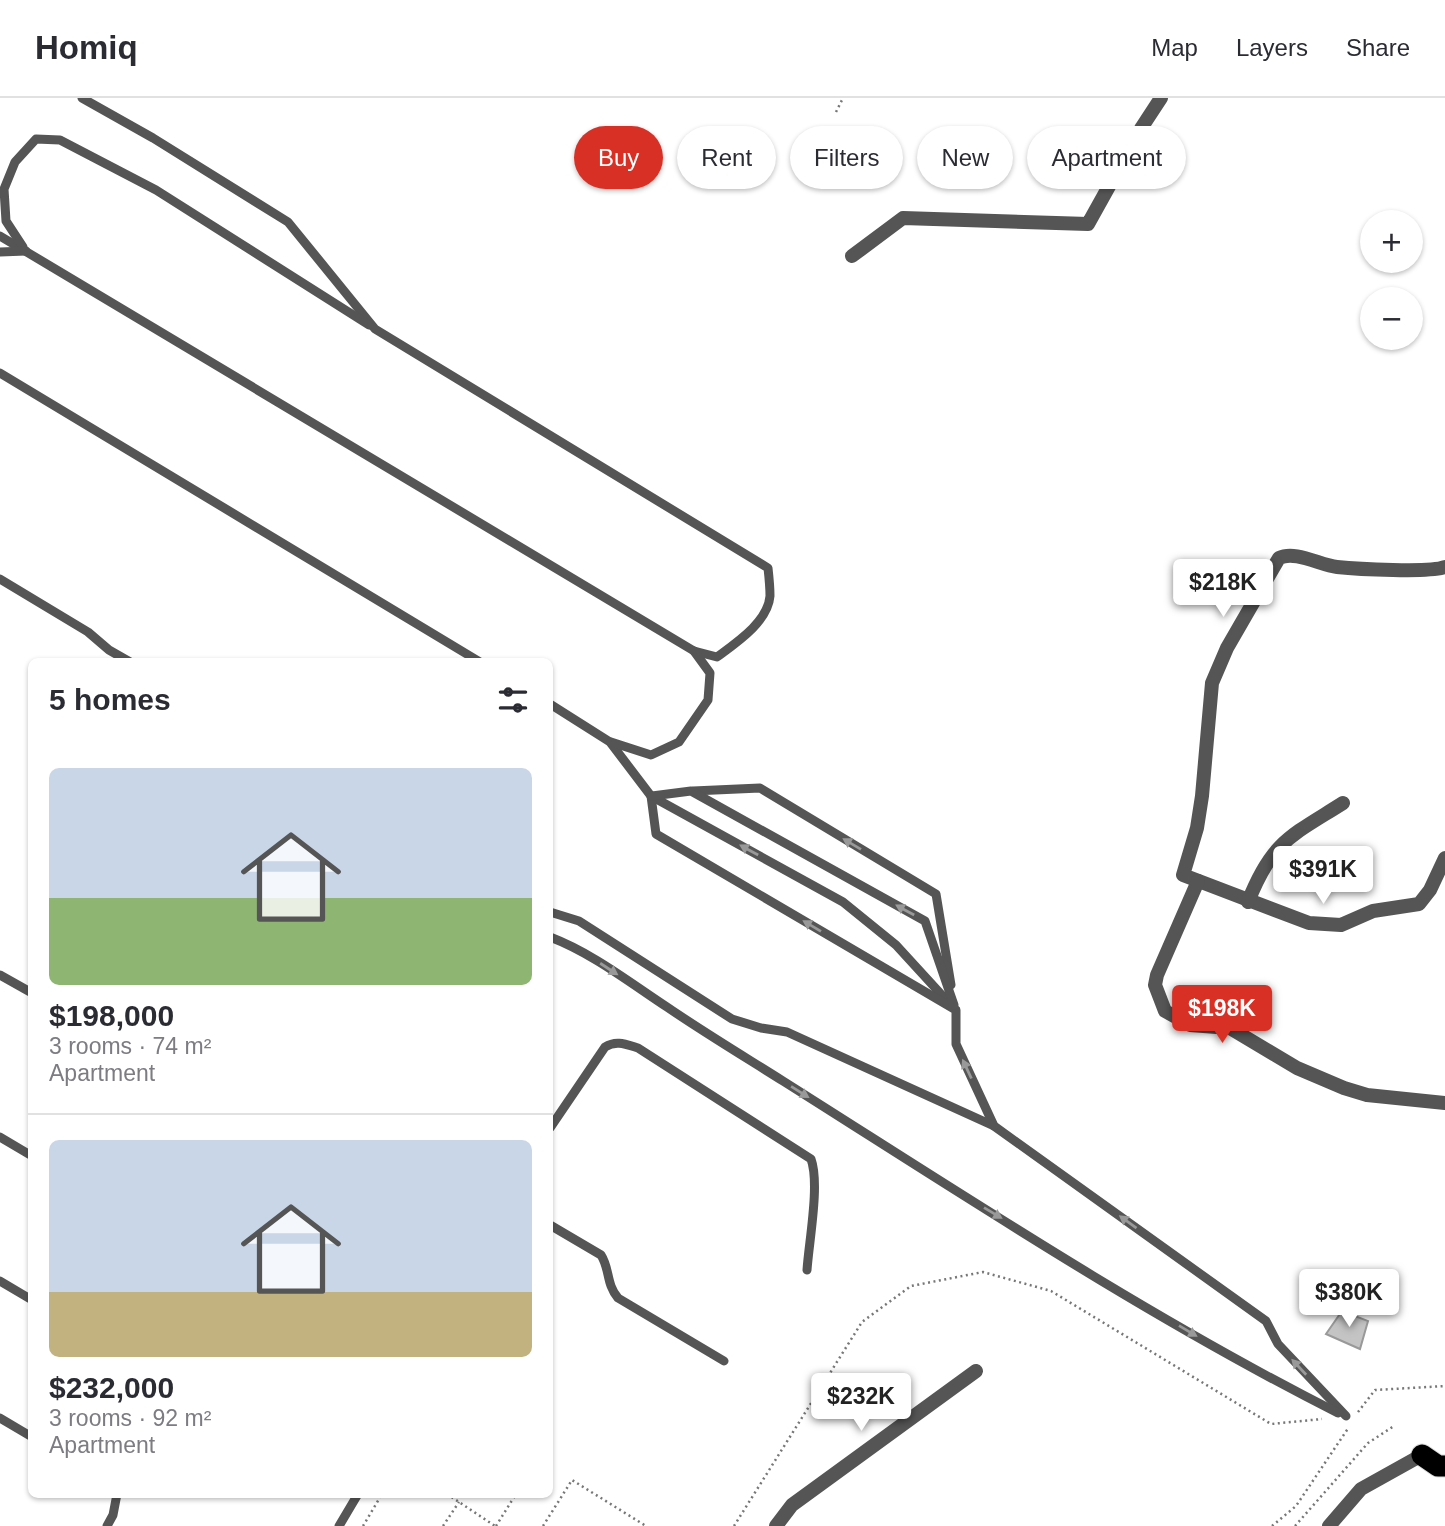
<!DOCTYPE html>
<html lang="en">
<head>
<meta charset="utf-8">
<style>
	:root { --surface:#fff; --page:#f2f2f3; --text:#2b2b33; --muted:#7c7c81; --line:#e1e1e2; --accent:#d93025 }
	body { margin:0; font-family:Arial,sans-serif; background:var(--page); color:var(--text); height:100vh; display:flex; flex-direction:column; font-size:26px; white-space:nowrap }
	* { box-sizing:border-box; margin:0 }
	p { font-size:23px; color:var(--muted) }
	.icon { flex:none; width:38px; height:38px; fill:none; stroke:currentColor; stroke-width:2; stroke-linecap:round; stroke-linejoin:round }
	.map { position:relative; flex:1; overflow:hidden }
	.details { position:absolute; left:28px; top:560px; width:525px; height:840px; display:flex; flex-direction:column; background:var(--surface); border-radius:10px; box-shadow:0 2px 5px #0004 }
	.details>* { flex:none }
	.guide { position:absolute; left:574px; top:28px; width:665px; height:63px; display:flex; gap:14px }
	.fabs { position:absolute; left:1360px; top:112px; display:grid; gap:14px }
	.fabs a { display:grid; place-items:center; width:63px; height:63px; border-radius:50%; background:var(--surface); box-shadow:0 2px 5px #0004; font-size:35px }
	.price { position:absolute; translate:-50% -60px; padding:0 16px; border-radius:7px; background:#fff; color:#222; font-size:23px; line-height:46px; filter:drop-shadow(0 2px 4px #0008) }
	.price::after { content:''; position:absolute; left:50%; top:42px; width:21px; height:16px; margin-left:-10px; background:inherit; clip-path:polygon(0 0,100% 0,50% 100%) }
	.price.selected { background:var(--accent); color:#fff }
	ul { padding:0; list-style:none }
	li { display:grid; align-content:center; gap:14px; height:371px; padding:0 21px }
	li+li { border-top:2px solid var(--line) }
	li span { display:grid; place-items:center; height:217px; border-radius:10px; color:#555 }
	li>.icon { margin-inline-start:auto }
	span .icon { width:126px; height:126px; fill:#fffc; stroke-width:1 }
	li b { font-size:30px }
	h2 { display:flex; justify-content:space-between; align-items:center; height:84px; padding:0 21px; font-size:30px }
	.pill { padding:0 24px; border-radius:32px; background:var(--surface); box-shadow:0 2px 5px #0004; font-size:24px; line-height:63px }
	.pill.selected { background:var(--accent); color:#fff }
	header { display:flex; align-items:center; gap:42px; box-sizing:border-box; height:98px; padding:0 35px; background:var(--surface); border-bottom:2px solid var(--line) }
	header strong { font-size:33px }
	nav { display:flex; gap:38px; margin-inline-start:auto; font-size:24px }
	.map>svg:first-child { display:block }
</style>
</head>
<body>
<header>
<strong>Homiq</strong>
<nav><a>Map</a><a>Layers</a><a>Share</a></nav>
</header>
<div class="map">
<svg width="1445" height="1428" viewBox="0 0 1445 1428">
	<rect width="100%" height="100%" fill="#fff"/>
	<path fill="#c4c4c4" stroke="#999" stroke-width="2" d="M1342 1213 1368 1223 1360 1251 1326 1236Z"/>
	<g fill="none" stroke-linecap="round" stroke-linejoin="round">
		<g stroke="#dbdbdb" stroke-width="23">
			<path id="highway" d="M1422 1357 1438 1368H1445"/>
		</g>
		<g stroke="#777" stroke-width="2.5" stroke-dasharray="2 3.5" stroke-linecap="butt">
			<path d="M836 14 843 0"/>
			<path d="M1358 1314 1375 1292 1445 1288"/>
			<path d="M447 1396 495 1428"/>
			<path d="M363 1428 382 1396"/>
			<path d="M443 1428 459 1404"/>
			<path d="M496 1428 516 1396"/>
			<path d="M543 1428 572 1382 646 1428"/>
			<path d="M734 1428 862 1224 911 1188 983 1174 1051 1193 1271 1326 1322 1321"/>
			<path d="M1272 1428 1296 1408 1349 1329"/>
			<path d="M1295 1428 1368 1345 1394 1328"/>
		</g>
		<g stroke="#555" stroke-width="9">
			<path d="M0 138 694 553 717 559C736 545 768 524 770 498 770 489 769 479 768 470L375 231 288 124 153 40 82 0"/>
			<path d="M23 149 6 123 4 91 15 64 36 41 60 42 156 92 369 227"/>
			<path d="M0 154 26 153"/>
			<path d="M0 275 480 564"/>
			<path d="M0 481 88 534 109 552 130 564"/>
			<path d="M550 606 610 644 651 698 843 804 896 847 950 906"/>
			<path d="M611 644 651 657 679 644 708 602 710 575 694 553"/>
			<path d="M693 693 760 690 936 796 951 887"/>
			<path d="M651 698 656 736 956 912V946L994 1028 1266 1223 1278 1246 1346 1318"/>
			<path d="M652 698 691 693 925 823 954 907"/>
			<path d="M550 814 579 823 732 921 761 930 787 934 994 1028"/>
			<path d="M550 839C592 855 629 884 667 909 705 935 745 959 783 983 965 1098 1146 1218 1338 1315"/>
			<path d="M0 877 32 895"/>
			<path d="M550 1030 605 949C616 942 625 946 638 950L811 1061C820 1086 809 1143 807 1172"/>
			<path d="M0 1039 32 1058"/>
			<path d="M550 1127 601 1157C610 1171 606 1186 618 1200L724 1263"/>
			<path d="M0 1183 32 1202"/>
			<path d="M0 1320 32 1339"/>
			<path d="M107 1428 113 1417 117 1396"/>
			<path d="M339 1428 358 1396"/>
		</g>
		<g stroke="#555" stroke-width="14">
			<path d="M852 158 903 120 1088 126 1142 29 1161 0"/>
			<path d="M1445 469C1431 475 1356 471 1337 469 1320 467 1295 452 1279 460L1227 550 1212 585 1202 698 1197 730 1183 777 1309 825 1341 827 1373 813 1419 806 1430 792 1445 760"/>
			<path d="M1198 783 1157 877 1155 887 1165 913 1190 927 1230 930 1297 970 1344 990 1367 997 1445 1005"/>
			<path d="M1248 804C1272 743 1291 738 1343 705"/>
			<path d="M776 1428 792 1407 976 1273"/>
			<path d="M1329 1428 1361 1391 1422 1357"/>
		</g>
		<use href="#highway" stroke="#000" stroke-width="21"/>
	</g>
	<defs><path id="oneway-solid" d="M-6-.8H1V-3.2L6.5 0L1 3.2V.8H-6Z" transform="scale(1.75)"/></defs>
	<g fill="#999">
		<use href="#oneway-solid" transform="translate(852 746) rotate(-149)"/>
		<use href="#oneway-solid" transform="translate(749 752) rotate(-151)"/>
		<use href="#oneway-solid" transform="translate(905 812) rotate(-151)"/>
		<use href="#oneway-solid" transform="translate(812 828) rotate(-149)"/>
		<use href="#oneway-solid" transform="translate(609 871) rotate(33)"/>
		<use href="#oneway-solid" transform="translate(967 971) rotate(-115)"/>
		<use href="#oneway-solid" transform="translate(800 994) rotate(32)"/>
		<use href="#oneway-solid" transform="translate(993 1115) rotate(31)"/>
		<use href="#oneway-solid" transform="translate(1128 1124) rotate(-144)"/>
		<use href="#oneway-solid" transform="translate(1188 1233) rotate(31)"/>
		<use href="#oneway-solid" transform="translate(1299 1269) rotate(-133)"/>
	</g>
</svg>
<div class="fabs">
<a>+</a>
<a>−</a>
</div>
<b class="price" style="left:1223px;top:521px">$218K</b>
<b class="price" style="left:1323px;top:808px">$391K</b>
<b class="price selected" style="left:1222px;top:947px">$198K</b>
<b class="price" style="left:1349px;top:1231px">$380K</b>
<b class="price" style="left:861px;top:1335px">$232K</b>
<div class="guide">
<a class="pill selected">Buy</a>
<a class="pill">Rent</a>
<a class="pill">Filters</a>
<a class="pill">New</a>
<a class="pill">Apartment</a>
</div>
<section class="details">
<h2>5 homes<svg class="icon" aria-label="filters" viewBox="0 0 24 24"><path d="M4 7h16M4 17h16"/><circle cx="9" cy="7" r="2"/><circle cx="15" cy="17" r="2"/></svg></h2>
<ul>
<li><span style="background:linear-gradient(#c9d6e8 60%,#8fb573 0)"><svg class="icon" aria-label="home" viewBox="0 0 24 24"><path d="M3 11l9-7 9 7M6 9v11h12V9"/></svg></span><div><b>$198,000</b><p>3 rooms · 74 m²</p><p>Apartment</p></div></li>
<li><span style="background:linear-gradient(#c9d6e8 70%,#c2b280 0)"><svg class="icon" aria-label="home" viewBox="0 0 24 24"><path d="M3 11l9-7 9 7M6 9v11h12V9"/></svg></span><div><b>$232,000</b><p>3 rooms · 92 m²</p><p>Apartment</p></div></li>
</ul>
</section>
</div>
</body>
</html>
